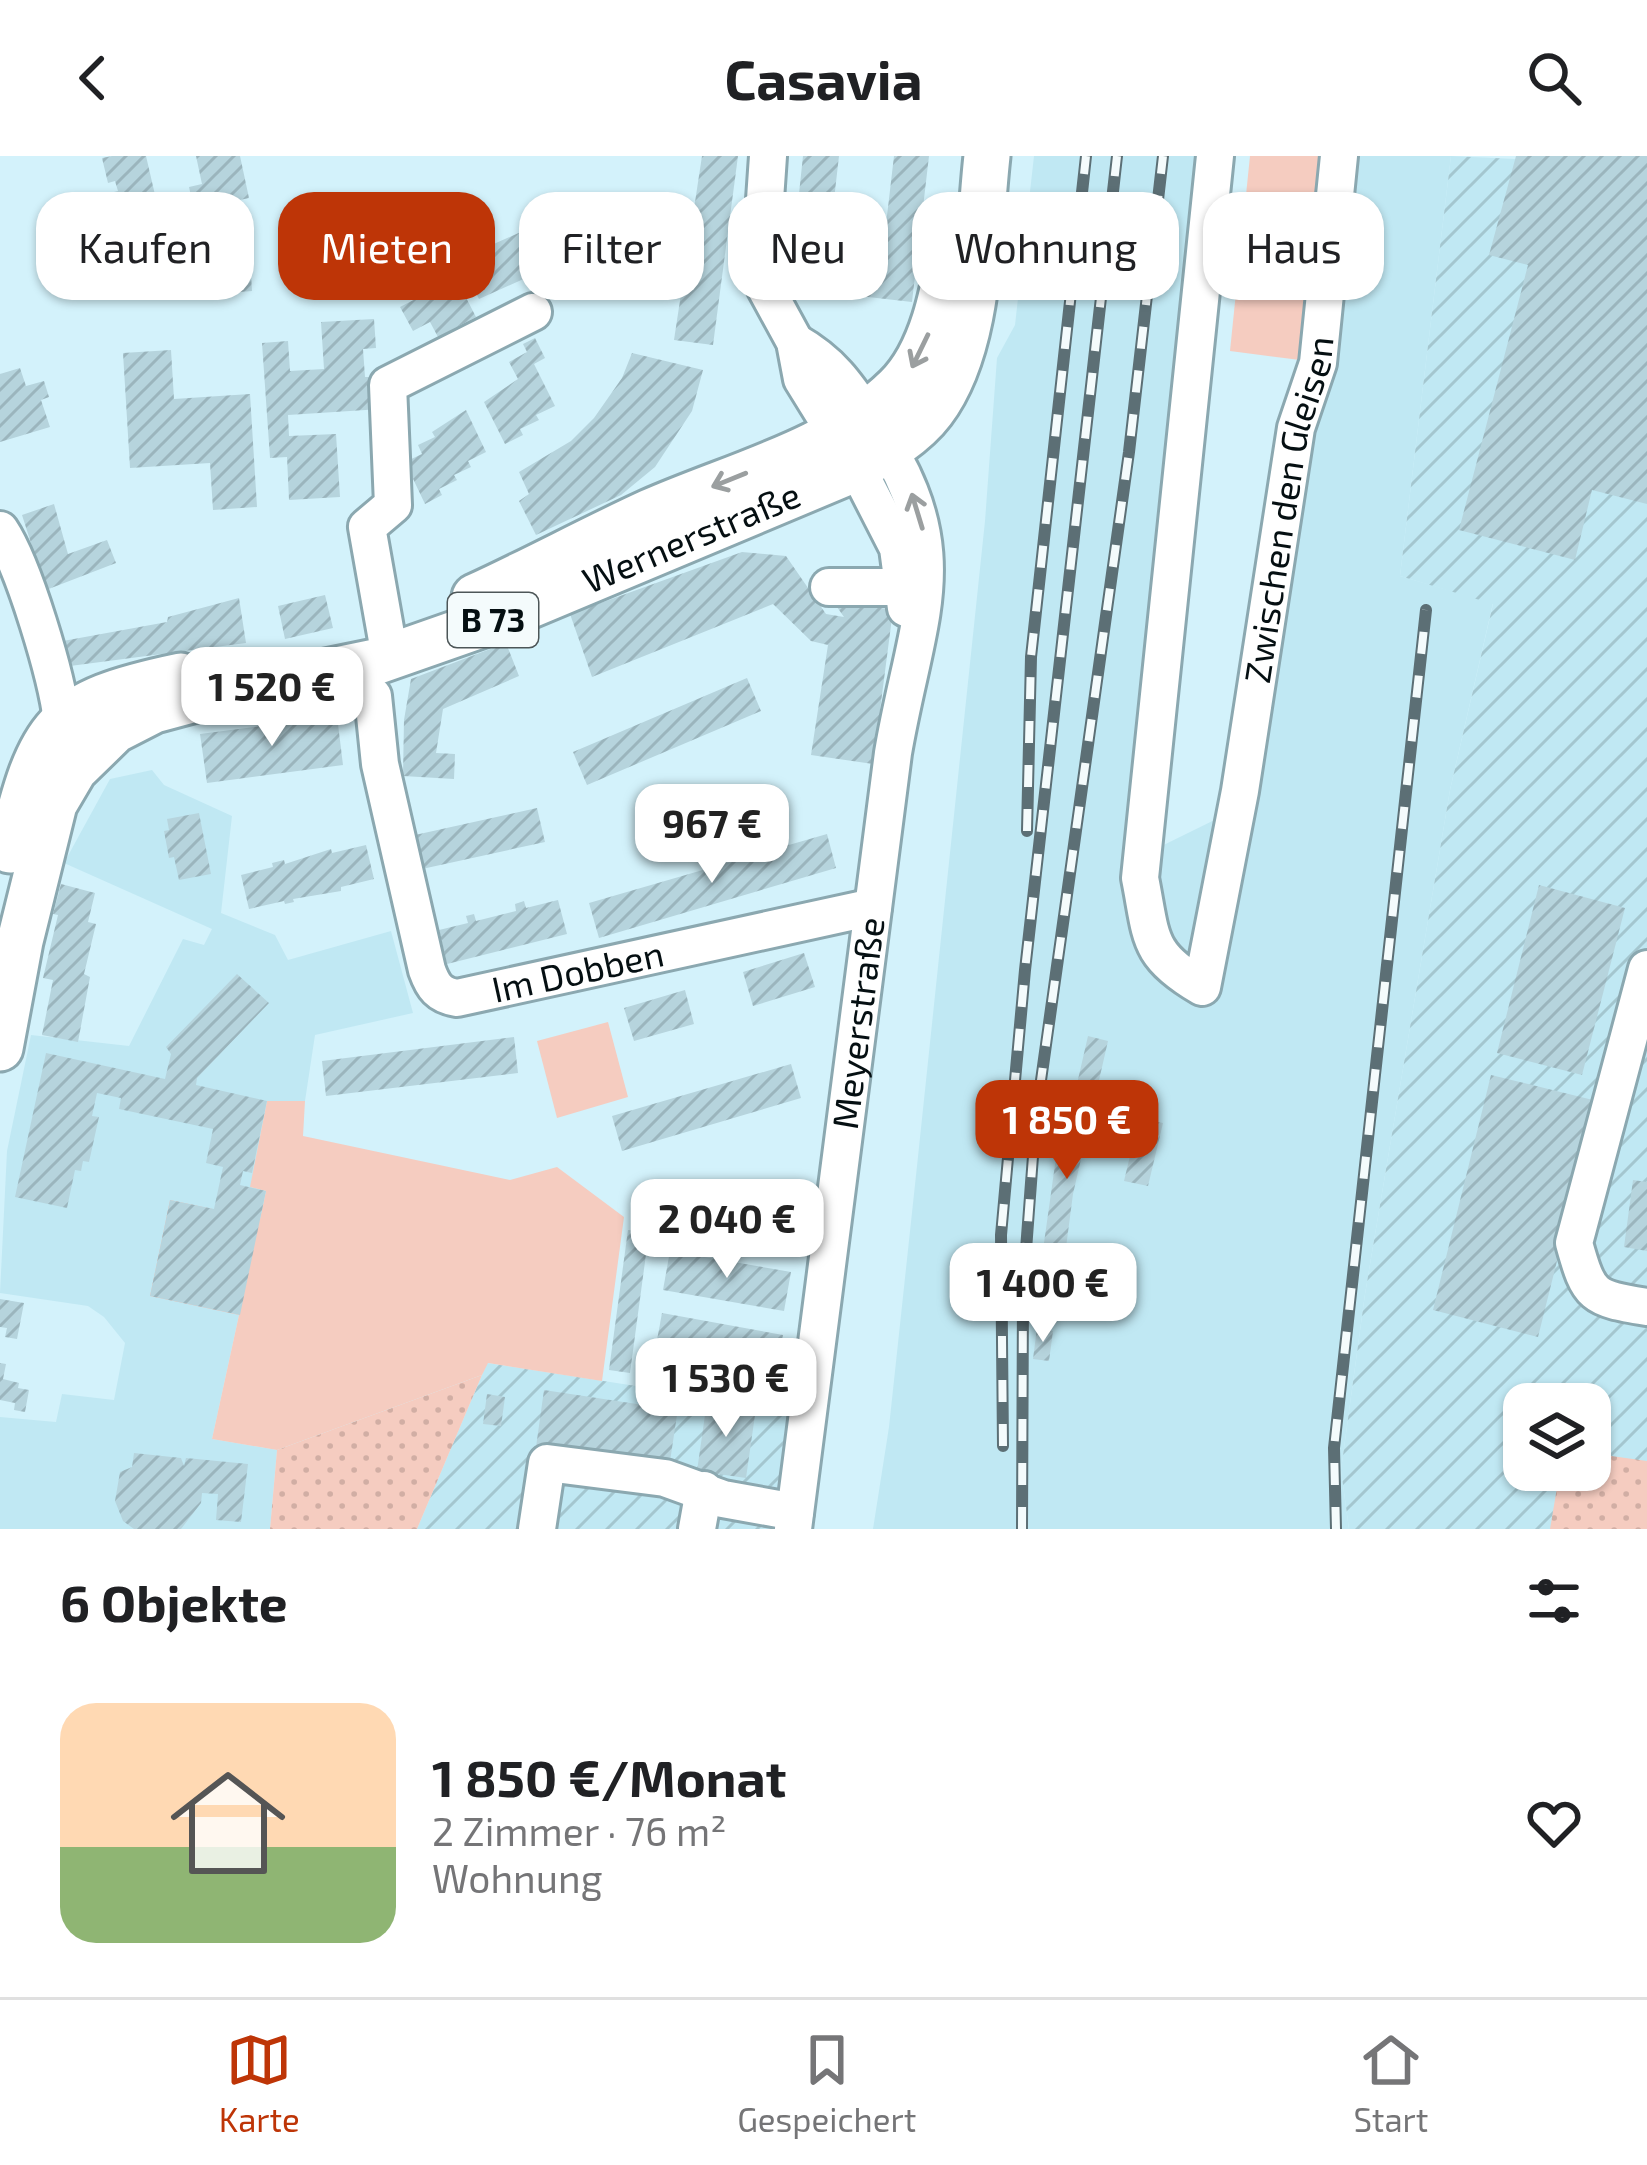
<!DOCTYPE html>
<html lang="de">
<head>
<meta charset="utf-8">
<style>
	:root { --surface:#fff; --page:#f2f2f2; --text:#202124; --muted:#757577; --line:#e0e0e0; --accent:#be3507 }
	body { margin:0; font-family:"Exo 2",sans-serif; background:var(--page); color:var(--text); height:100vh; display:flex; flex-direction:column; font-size:45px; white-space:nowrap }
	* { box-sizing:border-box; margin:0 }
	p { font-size:39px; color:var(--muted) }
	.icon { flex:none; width:66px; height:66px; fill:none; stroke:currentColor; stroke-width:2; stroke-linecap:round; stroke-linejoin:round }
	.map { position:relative; height:1373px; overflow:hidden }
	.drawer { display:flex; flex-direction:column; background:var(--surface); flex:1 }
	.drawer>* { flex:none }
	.hud { position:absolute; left:36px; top:36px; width:1575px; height:108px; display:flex; gap:24px }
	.tools { position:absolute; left:1503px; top:1227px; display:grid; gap:24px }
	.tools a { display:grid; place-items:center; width:108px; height:108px; border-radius:24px; background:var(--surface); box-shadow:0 3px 9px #0004; font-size:60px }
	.price { position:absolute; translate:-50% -102px; padding:0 27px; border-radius:24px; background:#fff; color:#222; font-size:39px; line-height:78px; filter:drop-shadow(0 3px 6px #0008) }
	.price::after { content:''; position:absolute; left:50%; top:72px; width:36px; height:27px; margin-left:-18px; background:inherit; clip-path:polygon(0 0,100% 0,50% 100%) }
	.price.on { background:var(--accent); color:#fff }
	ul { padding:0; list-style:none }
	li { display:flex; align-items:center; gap:36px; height:300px; padding:0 60px }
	li span { display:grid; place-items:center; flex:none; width:336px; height:240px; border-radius:36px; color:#555 }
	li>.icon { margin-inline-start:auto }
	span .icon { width:144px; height:144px; fill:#fffc; stroke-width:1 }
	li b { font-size:51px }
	h2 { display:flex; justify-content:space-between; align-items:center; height:144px; padding:0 60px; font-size:51px }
	.tag { padding:0 42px; border-radius:36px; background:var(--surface); box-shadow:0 3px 9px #0004; font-size:42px; line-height:108px }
	.tag.on { background:var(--accent); color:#fff }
	header { display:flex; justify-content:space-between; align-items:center; height:156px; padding:0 60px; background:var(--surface); font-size:54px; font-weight:700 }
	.dock { display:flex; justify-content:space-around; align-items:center; height:168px; border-top:3px solid var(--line); background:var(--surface); font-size:33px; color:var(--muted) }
	.dock a { display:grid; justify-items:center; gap:6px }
	.dock .on { color:var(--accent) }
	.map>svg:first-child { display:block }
</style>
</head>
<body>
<header><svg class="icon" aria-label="back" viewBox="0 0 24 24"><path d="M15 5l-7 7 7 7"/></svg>Casavia<svg class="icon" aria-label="search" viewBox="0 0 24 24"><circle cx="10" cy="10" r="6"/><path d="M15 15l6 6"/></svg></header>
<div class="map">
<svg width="1647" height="1373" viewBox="0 0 1647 1373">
	<defs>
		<pattern id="industrial-furrows" width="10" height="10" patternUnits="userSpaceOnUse" patternTransform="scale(3)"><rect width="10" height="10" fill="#c0e8f3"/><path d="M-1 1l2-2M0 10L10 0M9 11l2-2" fill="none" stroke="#a4c6cf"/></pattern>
		<pattern id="grass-dots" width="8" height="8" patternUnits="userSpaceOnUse" patternTransform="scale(3)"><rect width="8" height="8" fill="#f5ccc0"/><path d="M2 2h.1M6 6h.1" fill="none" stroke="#d1aea4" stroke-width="1.8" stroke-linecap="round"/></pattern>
		<pattern id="building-hatch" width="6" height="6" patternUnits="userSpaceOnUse" patternTransform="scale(3)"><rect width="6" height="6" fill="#b6d4dd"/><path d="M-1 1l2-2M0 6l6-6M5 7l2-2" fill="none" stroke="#9bb5bd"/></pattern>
	</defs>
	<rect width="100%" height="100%" fill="#d3f2fb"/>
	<g fill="#c0e8f3">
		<path d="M1034 0H1201L1129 706 1247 648 1349 0H1451L1400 420 1493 447 1450 634 1365 1138 1341 1314 1349 1373H873L889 1271 917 1010 985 365 997 202 1015 169Z"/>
		<path d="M152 614 164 629 232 660 221 757 275 779 288 804 391 775 413 857 315 879 305 945H267L251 1031 266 1035 212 1283 277 1294 270 1373H0V1261L56 1266 62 1238 114 1244 125 1187 104 1161 88 1150 0 1137 7 995 31 879 129 890 183 783 204 789 212 773 64 707 110 623Z"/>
	</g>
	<g fill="url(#industrial-furrows)" fill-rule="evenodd">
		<path d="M1451 0 1516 3 1647 38V1373H1349L1341 1314 1365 1138 1450 634 1493 448 1400 420ZM1524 1248H1590V1314H1524Z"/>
		<path d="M487 1207 792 1254 778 1373H417Z"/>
	</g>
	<g fill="url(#grass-dots)">
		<path d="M482 1219 417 1373H270L277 1294Z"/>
		<path d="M1590 1297 1647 1305V1373H1550L1560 1314H1590Z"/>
	</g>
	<g fill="#f5ccc0">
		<path d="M1250 0H1323L1300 204 1230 195Z"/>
		<path d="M608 866 628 941 557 962 537 885Z"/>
		<path d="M267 945H305L303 980 510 1024 557 1011 624 1061 602 1225 488 1207 482 1219 277 1294 212 1283 239 1159 150 1140 170 1044 260 1063 266 1035 250 1031Z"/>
	</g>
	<g fill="url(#building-hatch)">
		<path d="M112 0H146L162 69 121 79 110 37 118 35 115 25 108 27 102 2Z"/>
		<path d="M196 0H240L249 42 194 54 189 31 202 28Z"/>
		<path d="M702 0H738L713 189 674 184Z"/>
		<path d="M803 0H839L827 105 881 111 894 0H929L912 146 789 132Z"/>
		<path d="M1516 0H1647V348L1592 334 1575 404 1459 374 1528 109 1489 99Z"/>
		<path d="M523 75 534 96 519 104 528 121 479 143 464 114 474 109 469 99Z"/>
		<path d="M249 84 252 135 188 140 186 111 209 110 208 87Z"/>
		<path d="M456 122 476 161 438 181 430 166 413 175 400 151Z"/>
		<path d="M374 163 376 192 363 193 365 221H379L381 253 288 259 289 280 336 278 340 341 289 344 287 301 270 302 262 187 288 185 290 215 324 213 321 166Z"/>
		<path d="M535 182 545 202 534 208 555 250 536 259 539 264 520 273 523 279 505 288 484 246 518 223 509 206 527 196 523 188Z"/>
		<path d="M171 194 174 243 250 238 257 351 213 354 210 307 130 312 123 197Z"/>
		<path d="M632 197 703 214 692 255 655 311 621 339 536 379 519 345 529 338 519 316 571 285 594 262 622 222Z"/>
		<path d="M20 212 26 230 44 225 49 241 41 244 50 271 0 286V218Z"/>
		<path d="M466 254 486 296 468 305 471 311 454 319 457 324 439 333 442 339 425 348 405 306 422 298 418 289 435 281 432 276Z"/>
		<path d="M54 348 68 398 107 384 116 407 46 434 22 359Z"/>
		<path d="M742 396 786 400 826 458 844 461 832 444 893 454 873 608 811 599 828 489 811 485 773 448 592 521 570 458Z"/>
		<path d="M325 439 333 472 285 483 278 450Z"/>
		<path d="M239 442 246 487 70 510 63 485 167 466 168 461Z"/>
		<path d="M506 487 519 520 443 553 436 597 455 598 454 623 403 620 404 564 411 523Z"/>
		<path d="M747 522 761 555 587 629 573 596Z"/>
		<path d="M337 560 343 609 207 627 200 578Z"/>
		<path d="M537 652 545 686 422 713 415 679Z"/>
		<path d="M199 657 211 718 179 724 174 701 169 702 164 675 169 674 167 663Z"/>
		<path d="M827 678 836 712 599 782 589 747Z"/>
		<path d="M366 689 374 723 341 731V735L293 743 294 746 285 748 284 745 249 753 241 719 273 711 272 707 284 704 285 708 331 693 332 697Z"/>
		<path d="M61 728 95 737 88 766 96 768 84 818 90 821 78 886 42 879 53 824 43 822 58 759 53 758Z"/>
		<path d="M1539 729 1625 752 1582 919 1497 897Z"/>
		<path d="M558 744 567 778 447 808 439 774 468 767 466 760 474 758 476 765 516 755 515 748 524 745 526 752Z"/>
		<path d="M804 797 815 831 753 850 743 816Z"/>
		<path d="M237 818 269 847 197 922 196 929 267 945 252 1017 243 1015 240 1029 266 1035 240 1159 150 1140 170 1044 214 1053 223 1011 206 1007 213 973 119 953 121 942 97 937 92 960 99 961 89 1006 83 1005 81 1015 75 1014 67 1052 15 1041 46 897 165 923 171 898 166 891Z"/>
		<path d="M685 834 694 868 634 885 624 852Z"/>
		<path d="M1088 880 1108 885 1073 1038 1056 1168 1033 1165 1061 966 1068 967Z"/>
		<path d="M514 881 518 917 326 940 322 905Z"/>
		<path d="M791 908 801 942 622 995 612 960Z"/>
		<path d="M1491 919 1597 945 1538 1181 1433 1154Z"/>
		<path d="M1139 962 1163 967 1148 1030 1124 1025Z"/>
		<path d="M1633 1024 1647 1026V1095L1624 1091Z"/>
		<path d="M657 1049 796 1071 793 1091 653 1069Z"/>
		<path d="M628 1074 649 1076 630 1217 609 1214Z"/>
		<path d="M670 1095 791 1116 784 1155 663 1134Z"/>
		<path d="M0 1143 24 1147 17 1183 5 1181 7 1172 0 1171Z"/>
		<path d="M662 1157 783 1179 776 1216 655 1195Z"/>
		<path d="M1037 1172 1053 1175 1049 1205 1033 1203Z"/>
		<path d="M0 1207 6 1208 3 1223 19 1227 18 1232 29 1234 25 1256 14 1254 15 1247 0 1244Z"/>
		<path d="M544 1234 650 1250 652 1235 680 1239 669 1312 536 1291Z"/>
		<path d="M487 1238 505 1241 501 1270 483 1268Z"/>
		<path d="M707 1245 756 1252 746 1322 697 1315Z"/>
		<path d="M134 1297 181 1302 184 1310 186 1302 248 1308 241 1366 216 1364 218 1338 202 1337 201 1347 181 1373H134L123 1365 115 1345 120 1316 132 1311Z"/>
	</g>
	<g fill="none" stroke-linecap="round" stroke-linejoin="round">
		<g stroke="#8ba8b0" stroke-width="42">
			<g id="minor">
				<path d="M768 0 761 102 765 131 795 186 802 223 857 312 898 392 906 452"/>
				<path id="s1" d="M1215 0 1140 722C1152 782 1146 798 1202 831L1240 635 1296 272 1318 207 1339 0"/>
				<path d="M0 374C24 410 57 521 62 565"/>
				<path d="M829 431H905"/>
				<path d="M390 501 367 371 393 349 388 229 533 156"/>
				<path id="s2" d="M373 540 380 608 427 814C433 831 439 839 457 842L873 751"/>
				<path d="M1647 813 1574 1087C1589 1141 1592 1142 1647 1151"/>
				<path d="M537 1373 547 1307 665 1322 723 1343 795 1356"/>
				<path d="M697 1373 704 1334"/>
				<path id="s3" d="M793 1373 893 597C917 457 961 395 870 264 847 230 832 207 795 186"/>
			</g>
		</g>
		<g stroke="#8ba8b0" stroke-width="51">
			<g id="major">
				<path d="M475 441C534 414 591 383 650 356 731 320 832 296 897 232 933 197 944 134 952 87"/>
				<path d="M10 694C41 569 52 547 181 520"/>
				<path id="s4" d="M0 892 20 785 54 648 74 614 115 574 154 554 195 543 375 506 492 465 857 312C883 297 914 279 932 255 981 190 978 79 987 0"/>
			</g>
		</g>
		<use href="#minor" stroke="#fff" stroke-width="36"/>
		<use href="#major" stroke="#fff" stroke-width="45"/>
		<g stroke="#5c6f75" stroke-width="12">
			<g id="rail">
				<path d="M1027 675 1031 501 1086 0"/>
				<path d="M1003 1290 1001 1079 1025 814 1117 0"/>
				<path d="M1022 1373 1023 1134 1036 960 1129 296 1163 0"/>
				<path d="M1336 1373 1334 1292 1426 454"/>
			</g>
		</g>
		<use href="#rail" stroke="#f4fbfc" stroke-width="8" stroke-dasharray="22" stroke-linecap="butt"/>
	</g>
	<defs><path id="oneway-shaft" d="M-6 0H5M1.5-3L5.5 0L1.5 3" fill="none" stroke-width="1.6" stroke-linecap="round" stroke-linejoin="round" transform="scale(3)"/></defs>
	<g stroke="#9b9fa0">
		<use href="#oneway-shaft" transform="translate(920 195) rotate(116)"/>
		<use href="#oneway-shaft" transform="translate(729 324) rotate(158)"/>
		<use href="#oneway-shaft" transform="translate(917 355) rotate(-107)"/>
	</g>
	<g text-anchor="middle" stroke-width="10" stroke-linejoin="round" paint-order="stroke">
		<rect fill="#f4fbfc" stroke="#4d5658" stroke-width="3" x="448" y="437" width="90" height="54" rx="9"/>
		<g font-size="33" font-weight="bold" fill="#050f12">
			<text x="493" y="476">B 73</text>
		</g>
		<g font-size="36" fill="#050f12" stroke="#f4fbfc">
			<text dy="13" stroke="none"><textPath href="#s1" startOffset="1344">Zwischen den Gleisen</textPath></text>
			<text dy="13" stroke="none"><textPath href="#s4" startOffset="957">Wernerstraße</textPath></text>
			<text dy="13" stroke="none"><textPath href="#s2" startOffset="447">Im Dobben</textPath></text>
			<text dy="13" stroke="none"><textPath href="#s3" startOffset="510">Meyerstraße</textPath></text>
		</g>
	</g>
</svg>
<div class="tools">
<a><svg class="icon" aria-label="layers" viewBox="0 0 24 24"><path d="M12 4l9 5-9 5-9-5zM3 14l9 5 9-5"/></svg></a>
</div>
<b class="price" style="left:272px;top:593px">1 520 €</b>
<b class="price" style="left:712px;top:730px">967 €</b>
<b class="price on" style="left:1067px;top:1026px">1 850 €</b>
<b class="price" style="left:727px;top:1125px">2 040 €</b>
<b class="price" style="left:1043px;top:1189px">1 400 €</b>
<b class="price" style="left:726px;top:1284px">1 530 €</b>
<div class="hud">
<a class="tag">Kaufen</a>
<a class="tag on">Mieten</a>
<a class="tag">Filter</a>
<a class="tag">Neu</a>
<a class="tag">Wohnung</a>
<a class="tag">Haus</a>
</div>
</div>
<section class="drawer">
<h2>6 Objekte<svg class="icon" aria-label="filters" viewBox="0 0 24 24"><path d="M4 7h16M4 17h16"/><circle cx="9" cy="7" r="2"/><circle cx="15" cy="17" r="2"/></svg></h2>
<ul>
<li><span style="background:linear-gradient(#ffd9b3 60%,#8fb573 0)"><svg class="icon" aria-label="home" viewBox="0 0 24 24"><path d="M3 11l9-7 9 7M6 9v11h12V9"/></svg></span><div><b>1 850 €/Monat</b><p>2 Zimmer · 76 m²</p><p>Wohnung</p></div><svg class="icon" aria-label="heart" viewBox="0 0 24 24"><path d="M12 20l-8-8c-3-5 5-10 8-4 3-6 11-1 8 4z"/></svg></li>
</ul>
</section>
<nav class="dock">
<a class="on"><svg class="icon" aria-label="map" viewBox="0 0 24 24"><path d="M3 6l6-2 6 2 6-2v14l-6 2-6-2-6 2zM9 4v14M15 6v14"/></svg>Karte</a>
<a><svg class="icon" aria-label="saved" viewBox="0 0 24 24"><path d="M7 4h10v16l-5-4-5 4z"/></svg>Gespeichert</a>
<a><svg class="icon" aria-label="home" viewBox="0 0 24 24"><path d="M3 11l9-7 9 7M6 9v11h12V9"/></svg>Start</a>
</nav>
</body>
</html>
